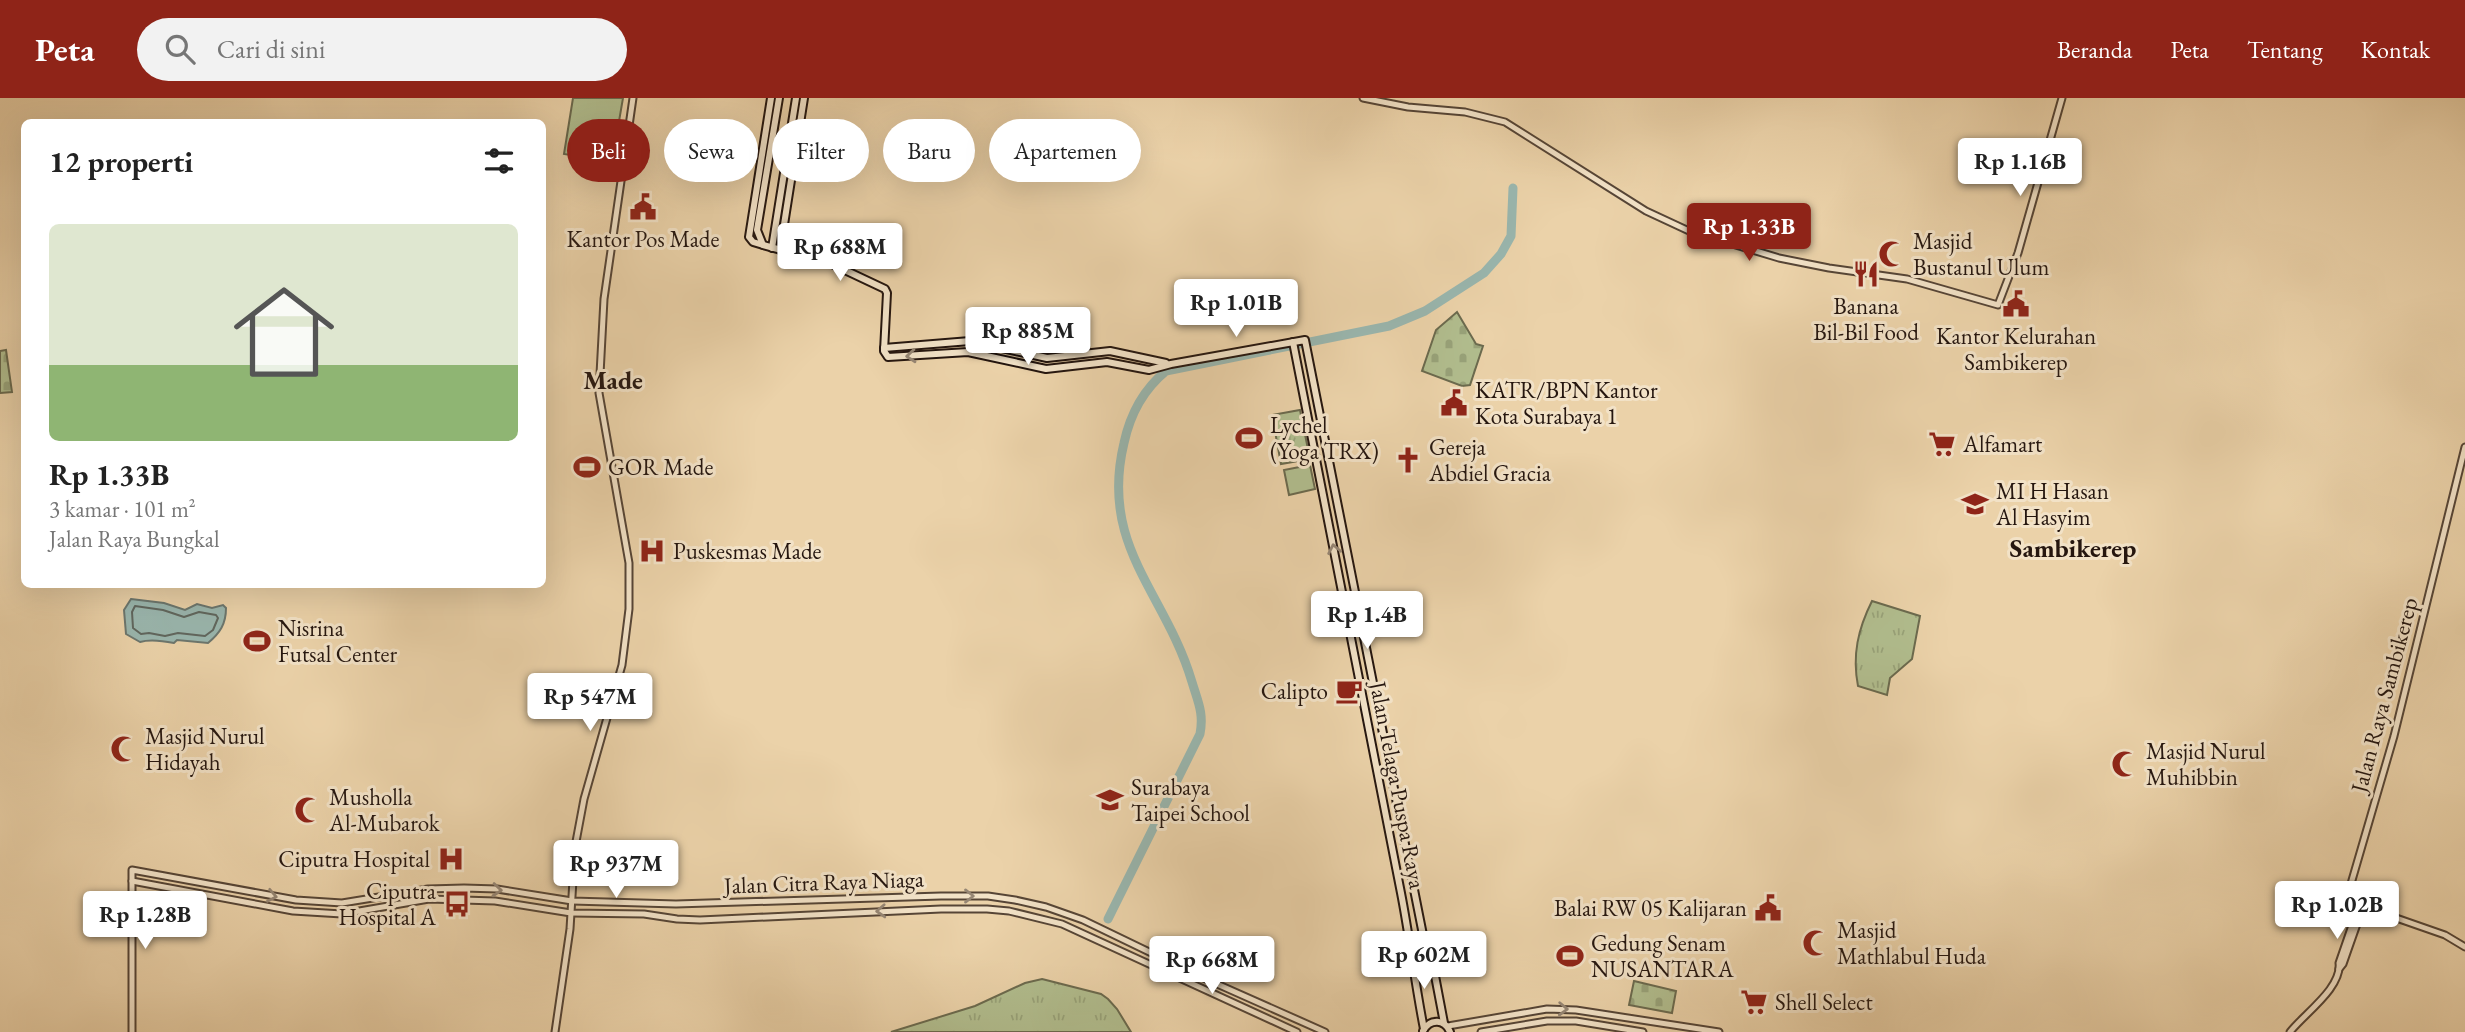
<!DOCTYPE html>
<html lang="id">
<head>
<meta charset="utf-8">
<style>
	:root { --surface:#fff; --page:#f2f2f2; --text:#222; --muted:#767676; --line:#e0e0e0; --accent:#8f2418 }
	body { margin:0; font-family:"EB Garamond",serif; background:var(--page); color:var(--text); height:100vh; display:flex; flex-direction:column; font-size:26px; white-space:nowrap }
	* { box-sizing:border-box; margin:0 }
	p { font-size:23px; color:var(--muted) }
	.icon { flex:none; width:38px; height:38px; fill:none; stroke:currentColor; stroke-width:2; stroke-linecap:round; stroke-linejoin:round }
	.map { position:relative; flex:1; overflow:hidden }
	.sheet { position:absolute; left:21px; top:21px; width:525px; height:469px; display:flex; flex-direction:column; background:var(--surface); border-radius:10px; box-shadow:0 7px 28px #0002 }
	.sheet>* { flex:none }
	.banner { position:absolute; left:567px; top:21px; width:665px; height:63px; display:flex; gap:14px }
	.price { position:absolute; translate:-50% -60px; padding:0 16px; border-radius:7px; background:#fff; color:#222; font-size:23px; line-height:46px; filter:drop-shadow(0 2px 4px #0008) }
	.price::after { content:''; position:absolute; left:50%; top:42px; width:21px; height:16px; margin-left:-10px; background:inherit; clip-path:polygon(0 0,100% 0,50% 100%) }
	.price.on { background:var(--accent); color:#fff }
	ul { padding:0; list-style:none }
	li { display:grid; align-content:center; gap:14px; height:371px; padding:0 28px }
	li+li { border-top:2px solid var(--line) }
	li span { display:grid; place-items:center; height:217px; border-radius:10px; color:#555 }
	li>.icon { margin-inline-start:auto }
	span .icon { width:126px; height:126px; fill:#fffc; stroke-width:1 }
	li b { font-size:30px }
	h2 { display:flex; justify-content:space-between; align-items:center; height:84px; padding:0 28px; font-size:30px }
	.tag { padding:0 24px; border-radius:32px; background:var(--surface); box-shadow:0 7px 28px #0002; font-size:24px; line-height:63px }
	.tag.on { background:var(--accent); color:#fff }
	header { display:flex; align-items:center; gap:42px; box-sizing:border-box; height:98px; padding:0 35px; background:var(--accent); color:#fff }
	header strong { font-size:33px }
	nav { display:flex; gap:38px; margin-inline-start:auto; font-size:24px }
	.search { width:490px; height:63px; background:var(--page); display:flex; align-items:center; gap:18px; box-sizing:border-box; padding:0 24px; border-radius:38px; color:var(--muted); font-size:26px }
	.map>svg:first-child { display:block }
</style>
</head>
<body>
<header>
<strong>Peta</strong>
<div class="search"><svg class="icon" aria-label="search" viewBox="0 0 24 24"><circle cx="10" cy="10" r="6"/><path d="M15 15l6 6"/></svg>Cari di sini</div>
<nav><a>Beranda</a><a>Peta</a><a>Tentang</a><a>Kontak</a></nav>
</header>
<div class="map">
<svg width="2465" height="934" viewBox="0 0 2465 934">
	<defs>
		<pattern id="grass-tufts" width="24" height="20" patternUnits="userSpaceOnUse" patternTransform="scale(1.75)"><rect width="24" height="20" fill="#b1bd8e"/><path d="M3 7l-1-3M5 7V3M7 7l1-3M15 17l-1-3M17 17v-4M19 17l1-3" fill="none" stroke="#98a279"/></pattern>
		<pattern id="cemetery-stones" width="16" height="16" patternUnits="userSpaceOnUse" patternTransform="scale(1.75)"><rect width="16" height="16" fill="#b1bd8e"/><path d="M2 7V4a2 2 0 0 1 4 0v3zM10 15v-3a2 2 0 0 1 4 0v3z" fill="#98a279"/></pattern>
	</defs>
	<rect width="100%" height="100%" fill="#ebd2a9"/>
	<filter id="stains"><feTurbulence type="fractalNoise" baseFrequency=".00286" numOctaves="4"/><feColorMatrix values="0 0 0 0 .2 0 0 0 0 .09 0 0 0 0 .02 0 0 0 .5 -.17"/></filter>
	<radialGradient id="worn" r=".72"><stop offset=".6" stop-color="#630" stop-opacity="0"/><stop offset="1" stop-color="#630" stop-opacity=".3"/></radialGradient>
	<g fill="url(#grass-tufts)" stroke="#6b6a4e" stroke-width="2">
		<path d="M1300 312 1310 361 1281 366 1272 317Z"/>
		<path d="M1872 503 1920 518 1912 561 1890 580 1887 597 1858 588C1852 557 1858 531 1872 503Z"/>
		<path d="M1042 881 1101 896 1108 901 1117 911 1131 934H891L975 908 1025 885Z"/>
	</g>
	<g fill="url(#cemetery-stones)" stroke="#6b6a4e" stroke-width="2">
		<path d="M1457 214 1476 246 1483 248 1470 287 1462 288 1422 273 1436 232Z"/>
		<path d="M6 252 12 294 0 295V253Z"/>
		<path d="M1634 883 1676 893 1672 915 1629 907Z"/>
	</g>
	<g fill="#b1bd8e" stroke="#6b6a4e" stroke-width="2">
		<path d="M573 0H623L612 64 564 56Z"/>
		<path d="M1310 367 1315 391 1289 397 1284 372Z"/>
	</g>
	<path fill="#99b6ae" stroke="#6b766e" stroke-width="2" d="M131 501 164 505 185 512 197 506 212 510 223 507 226 510C226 526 220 535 208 545L177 542 174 545C164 543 150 541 140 544L126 536 124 512Z"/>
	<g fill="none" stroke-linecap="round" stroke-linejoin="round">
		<path stroke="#5f665e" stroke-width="2" d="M135 508 163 512 184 519 199 514 216 517 218 520 213 532 205 538 178 535 165 538 149 535 141 536 133 530 132 514Z"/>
		<path stroke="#99b6ae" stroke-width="9" d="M1108 821 1200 636C1204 615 1198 604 1192 584 1166 495 1099 449 1124 345 1130 317 1144 291 1166 273L1389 228 1425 213 1484 175 1501 156 1511 138 1513 90"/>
		<g stroke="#564536" stroke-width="9">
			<g id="tertiary">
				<path d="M1363 0 1408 9 1465 14 1505 24 1646 113 1689 133 1779 160 1829 170 1907 181 1998 207 2018 155 2062 0"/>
				<path d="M2465 349 2394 638 2348 796 2350 803 2359 807 2445 837 2465 849"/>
				<path d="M132 783 293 813 342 816 429 801 463 802 495 803 571 815 644 816 677 821 700 822 941 811H987L1009 813 1062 826 1297 934"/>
				<path d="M2339 871 2343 866 2363 809"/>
				<path d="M1448 928 1547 911 1576 912 1719 934"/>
				<path d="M132 934V772L296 802 342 805 428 791 464 790 497 791 572 803 676 806 941 798H988L1015 802 1046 809 1083 822 1199 878 1325 934"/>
				<path d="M555 934 570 831 575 749 584 701 622 567 629 511V465L599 295 604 201 633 0"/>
				<path d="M1481 934 1547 923H1576L1643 934"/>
				<path d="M2290 934C2305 915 2342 890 2339 865L2359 807"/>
			</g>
		</g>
		<g stroke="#25160f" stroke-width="10">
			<g id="secondary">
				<path d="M771 0 749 139 753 144 763 147 832 166 885 191 887 195 884 253 888 259 968 254 1046 271 1107 264 1149 272 1171 266 1305 242 1426 852 1432 862 1444 925"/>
				<path d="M763 147 757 132 779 0"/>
				<path d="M772 150 796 0"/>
				<path d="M780 152 804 0"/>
				<path d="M1293 244 1401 795C1410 841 1415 886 1424 931"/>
				<path d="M884 250 970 243 1047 260 1110 253 1166 265"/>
				<path d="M1423 933C1430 920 1445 921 1450 934"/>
			</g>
		</g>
		<use href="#tertiary" stroke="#f2e2c7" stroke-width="5"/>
		<use href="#secondary" stroke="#f2e2c7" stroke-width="6"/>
	</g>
	<defs><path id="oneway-chevron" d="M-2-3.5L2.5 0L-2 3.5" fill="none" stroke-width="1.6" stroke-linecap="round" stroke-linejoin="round" transform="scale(1.75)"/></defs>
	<g stroke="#968674">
		<use href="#oneway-chevron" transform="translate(911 258) rotate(175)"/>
		<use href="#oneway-chevron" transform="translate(1334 451) rotate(-101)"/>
		<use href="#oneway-chevron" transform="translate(497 792) rotate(5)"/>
		<use href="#oneway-chevron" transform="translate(272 798) rotate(11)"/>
		<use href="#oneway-chevron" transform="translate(969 798)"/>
		<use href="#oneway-chevron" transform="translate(881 813) rotate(177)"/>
		<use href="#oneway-chevron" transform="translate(1563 911) rotate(2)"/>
	</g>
	<defs>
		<g id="civic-bare" transform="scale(2.1)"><path d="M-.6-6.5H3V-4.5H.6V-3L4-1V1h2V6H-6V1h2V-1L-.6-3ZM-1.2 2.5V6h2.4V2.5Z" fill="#8f2418" stroke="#f2e2c7" stroke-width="2.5" paint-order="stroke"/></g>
		<g id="mosque-bare" transform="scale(2.1)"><path d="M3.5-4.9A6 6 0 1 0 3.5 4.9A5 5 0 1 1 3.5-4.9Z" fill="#8f2418" stroke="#f2e2c7" stroke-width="2.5" paint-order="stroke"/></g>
		<g id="restaurant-bare" transform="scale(2.1)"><path d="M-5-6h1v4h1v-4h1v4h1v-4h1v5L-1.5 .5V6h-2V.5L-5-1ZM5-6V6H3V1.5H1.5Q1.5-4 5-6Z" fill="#8f2418" stroke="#f2e2c7" stroke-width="2.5" paint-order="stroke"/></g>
		<g id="stadium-bare" transform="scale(2.1)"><path d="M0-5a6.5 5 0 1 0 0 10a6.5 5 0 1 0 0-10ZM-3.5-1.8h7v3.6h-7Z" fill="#8f2418" stroke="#f2e2c7" stroke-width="2.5" paint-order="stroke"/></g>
		<g id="supermarket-bare" transform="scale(2.1)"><path d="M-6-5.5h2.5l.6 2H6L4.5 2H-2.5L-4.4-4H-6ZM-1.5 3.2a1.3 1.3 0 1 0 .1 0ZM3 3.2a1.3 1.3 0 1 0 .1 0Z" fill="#8f2418" stroke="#f2e2c7" stroke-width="2.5" paint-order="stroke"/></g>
		<g id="church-bare" transform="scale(2.1)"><path d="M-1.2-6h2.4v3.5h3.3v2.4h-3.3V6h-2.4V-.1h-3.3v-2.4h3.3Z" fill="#8f2418" stroke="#f2e2c7" stroke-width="2.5" paint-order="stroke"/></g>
		<g id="school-bare" transform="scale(2.1)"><path d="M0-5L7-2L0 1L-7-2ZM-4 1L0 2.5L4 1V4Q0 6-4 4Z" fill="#8f2418" stroke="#f2e2c7" stroke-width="2.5" paint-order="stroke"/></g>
		<g id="hospital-bare" transform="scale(2.1)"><path d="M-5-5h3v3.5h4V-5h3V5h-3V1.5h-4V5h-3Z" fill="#8f2418" stroke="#f2e2c7" stroke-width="2.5" paint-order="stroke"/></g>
		<g id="cafe-bare" transform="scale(2.1)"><path d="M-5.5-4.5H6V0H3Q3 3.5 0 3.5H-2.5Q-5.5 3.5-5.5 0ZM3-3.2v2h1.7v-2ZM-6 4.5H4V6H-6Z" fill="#8f2418" stroke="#f2e2c7" stroke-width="2.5" paint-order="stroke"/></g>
		<g id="bus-bare" transform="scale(2.1)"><path d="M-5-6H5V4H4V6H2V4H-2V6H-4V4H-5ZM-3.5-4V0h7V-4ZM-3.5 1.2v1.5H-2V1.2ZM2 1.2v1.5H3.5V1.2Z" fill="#8f2418" stroke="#f2e2c7" stroke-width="2.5" paint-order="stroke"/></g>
	</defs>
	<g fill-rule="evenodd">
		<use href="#civic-bare" x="643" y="109"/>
		<use href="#mosque-bare" x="1892" y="156"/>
		<use href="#restaurant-bare" x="1866" y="176"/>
		<use href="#civic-bare" x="2016" y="206"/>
		<use href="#civic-bare" x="1454" y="305"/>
		<use href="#stadium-bare" x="1249" y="340"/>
		<use href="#supermarket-bare" x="1942" y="346"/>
		<use href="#church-bare" x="1408" y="362"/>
		<use href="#stadium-bare" x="587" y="369"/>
		<use href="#school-bare" x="1975" y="406"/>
		<use href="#hospital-bare" x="652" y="453"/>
		<use href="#stadium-bare" x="257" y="543"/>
		<use href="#cafe-bare" x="1349" y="593"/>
		<use href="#mosque-bare" x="124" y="651"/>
		<use href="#mosque-bare" x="2125" y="666"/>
		<use href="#school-bare" x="1110" y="702"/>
		<use href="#mosque-bare" x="308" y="712"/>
		<use href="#hospital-bare" x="451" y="761"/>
		<use href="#bus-bare" x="457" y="806"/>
		<use href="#civic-bare" x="1768" y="810"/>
		<use href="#mosque-bare" x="1816" y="845"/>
		<use href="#stadium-bare" x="1570" y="858"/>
		<use href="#supermarket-bare" x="1754" y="904"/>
	</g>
	<g text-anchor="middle" stroke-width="6" stroke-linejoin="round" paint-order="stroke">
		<g font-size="23" fill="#25160f" stroke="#f2e2c7" text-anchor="start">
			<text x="643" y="149" text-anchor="middle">Kantor Pos Made</text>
			<text x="1913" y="151">Masjid<tspan x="1913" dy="26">Bustanul Ulum</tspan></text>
			<text x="1866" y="216" text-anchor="middle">Banana<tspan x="1866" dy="26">Bil-Bil Food</tspan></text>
			<text x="2016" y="246" text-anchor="middle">Kantor Kelurahan<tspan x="2016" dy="26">Sambikerep</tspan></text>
			<text x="1475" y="300">KATR/BPN Kantor<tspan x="1475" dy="26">Kota Surabaya 1</tspan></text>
			<text x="1270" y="335">Lychel<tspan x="1270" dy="26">(Yoga TRX)</tspan></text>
			<text x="1963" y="354">Alfamart</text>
			<text x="1429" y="357">Gereja<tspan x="1429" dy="26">Abdiel Gracia</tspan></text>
			<text x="608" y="377">GOR Made</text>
			<text x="1996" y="401">MI H Hasan<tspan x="1996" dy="26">Al Hasyim</tspan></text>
			<text x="673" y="461">Puskesmas Made</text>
			<text x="278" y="538">Nisrina<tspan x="278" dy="26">Futsal Center</tspan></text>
			<text x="1328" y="601" text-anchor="end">Calipto</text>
			<text x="145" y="646">Masjid Nurul<tspan x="145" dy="26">Hidayah</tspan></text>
			<text x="2146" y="661">Masjid Nurul<tspan x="2146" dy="26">Muhibbin</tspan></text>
			<text x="1131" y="697">Surabaya<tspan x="1131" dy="26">Taipei School</tspan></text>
			<text x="329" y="707">Musholla<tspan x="329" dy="26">Al-Mubarok</tspan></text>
			<text x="430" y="769" text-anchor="end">Ciputra Hospital</text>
			<text x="436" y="801" text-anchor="end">Ciputra<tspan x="436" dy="26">Hospital A</tspan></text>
			<text x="1747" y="818" text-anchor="end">Balai RW 05 Kalijaran</text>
			<text x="1837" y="840">Masjid<tspan x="1837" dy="26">Mathlabul Huda</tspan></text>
			<text x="1591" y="853">Gedung Senam<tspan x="1591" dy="26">NUSANTARA</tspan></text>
			<text x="1775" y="912">Shell Select</text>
		</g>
		<g font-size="23" fill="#25160f" stroke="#f2e2c7">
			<text transform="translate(2384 597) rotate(-75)" y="8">Jalan Raya Sambikerep</text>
			<text transform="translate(1398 687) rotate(79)" y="8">Jalan Telaga Puspa Raya</text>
			<text transform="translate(824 784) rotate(-2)" y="8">Jalan Citra Raya Niaga</text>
		</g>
		<g font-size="26" font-weight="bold" fill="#25160f" stroke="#f2e2c7">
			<text x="613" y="291">Made</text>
			<text x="2073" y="459">Sambikerep</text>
		</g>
	</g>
	<rect width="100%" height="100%" filter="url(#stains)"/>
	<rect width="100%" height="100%" fill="url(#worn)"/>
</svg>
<b class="price" style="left:2020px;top:100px">Rp 1.16B</b>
<b class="price on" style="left:1749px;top:165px">Rp 1.33B</b>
<b class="price" style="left:840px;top:185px">Rp 688M</b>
<b class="price" style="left:1236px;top:241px">Rp 1.01B</b>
<b class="price" style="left:1028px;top:269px">Rp 885M</b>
<b class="price" style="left:1367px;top:553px">Rp 1.4B</b>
<b class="price" style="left:590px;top:635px">Rp 547M</b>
<b class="price" style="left:616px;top:802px">Rp 937M</b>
<b class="price" style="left:2337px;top:843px">Rp 1.02B</b>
<b class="price" style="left:145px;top:853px">Rp 1.28B</b>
<b class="price" style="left:1424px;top:893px">Rp 602M</b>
<b class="price" style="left:1212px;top:898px">Rp 668M</b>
<div class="banner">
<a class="tag on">Beli</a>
<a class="tag">Sewa</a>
<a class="tag">Filter</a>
<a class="tag">Baru</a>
<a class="tag">Apartemen</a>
</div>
<section class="sheet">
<h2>12 properti<svg class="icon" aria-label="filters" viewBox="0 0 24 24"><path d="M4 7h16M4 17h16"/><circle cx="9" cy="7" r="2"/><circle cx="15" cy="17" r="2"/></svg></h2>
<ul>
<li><span style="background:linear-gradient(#dfe7d0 65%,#8fb573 0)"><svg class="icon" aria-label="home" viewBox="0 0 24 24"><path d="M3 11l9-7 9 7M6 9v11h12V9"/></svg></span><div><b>Rp 1.33B</b><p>3 kamar · 101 m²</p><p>Jalan Raya Bungkal</p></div></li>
</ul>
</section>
</div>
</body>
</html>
